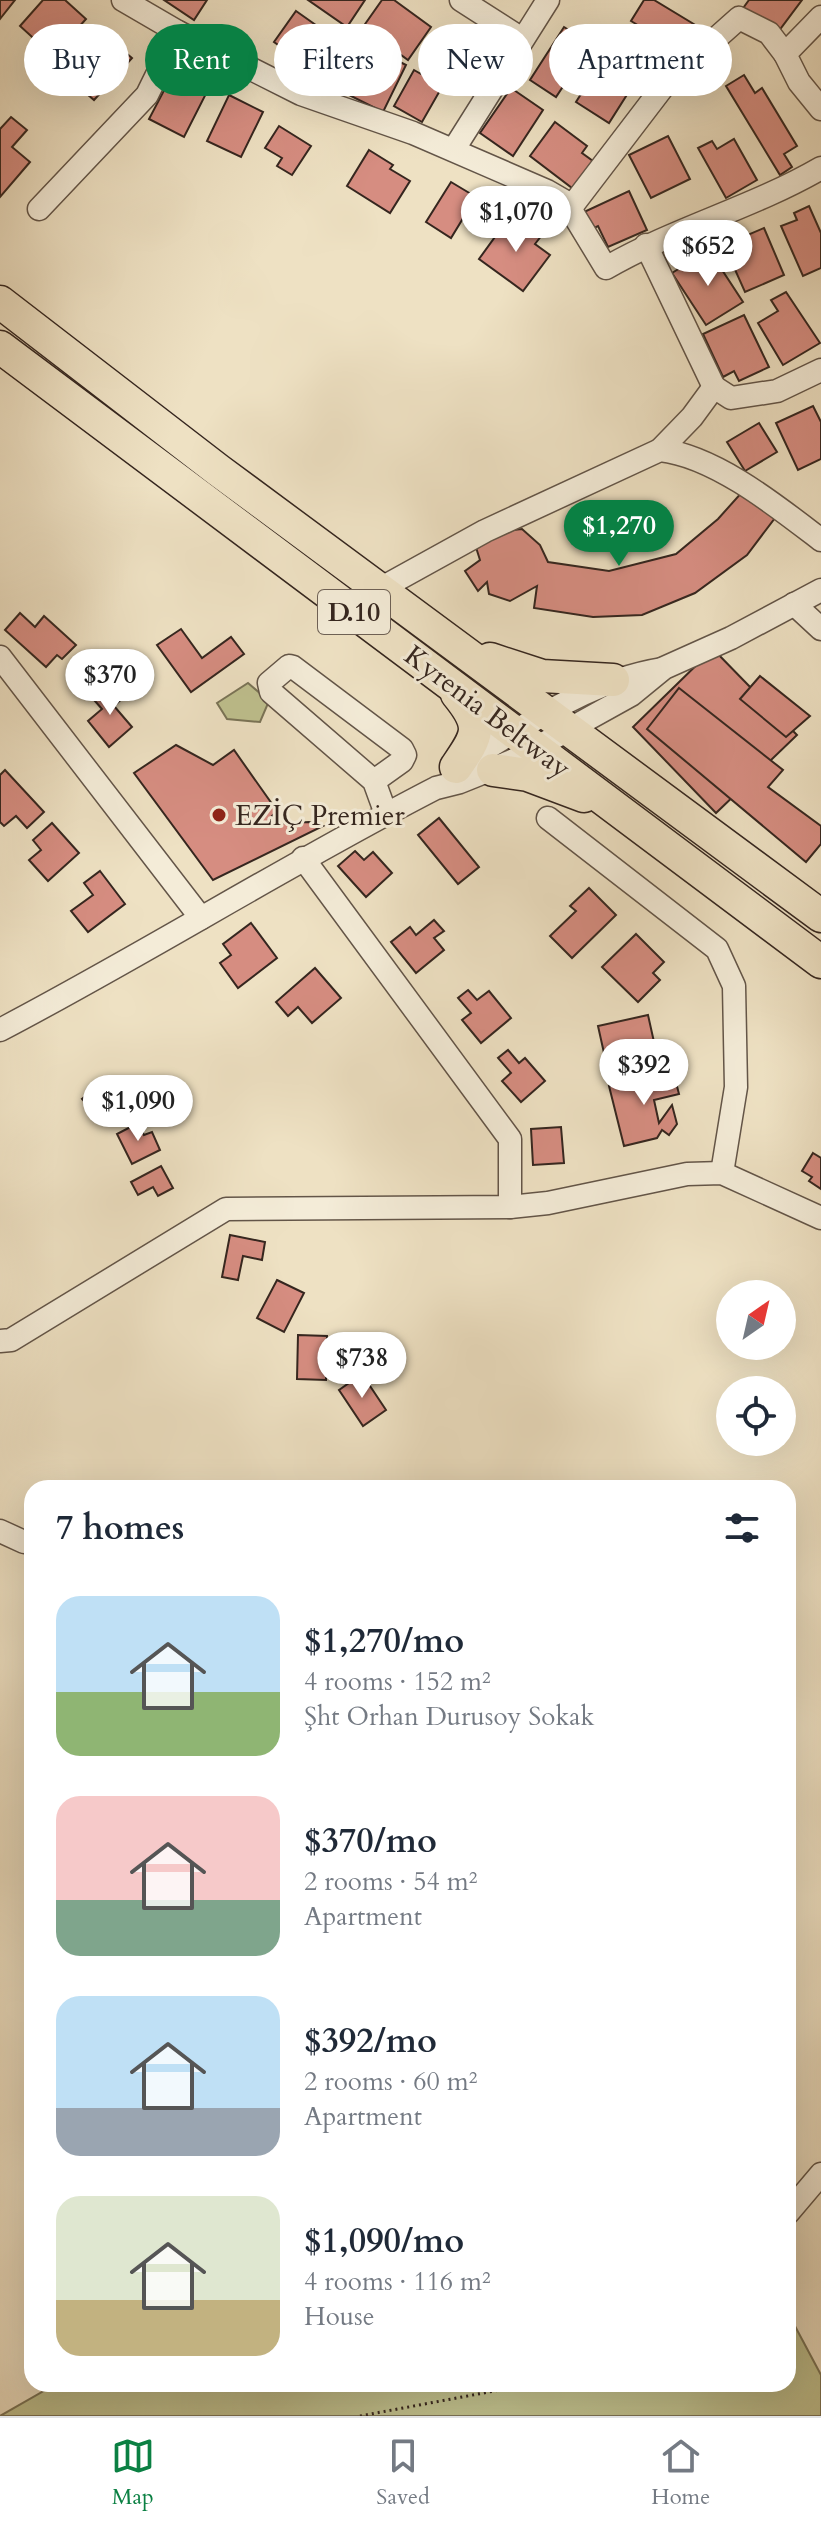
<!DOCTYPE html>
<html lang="en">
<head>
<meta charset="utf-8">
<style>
	:root { --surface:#fff; --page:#f2f2f3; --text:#1f2937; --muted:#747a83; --line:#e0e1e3; --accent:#0b8043 }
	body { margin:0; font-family:Cardo,serif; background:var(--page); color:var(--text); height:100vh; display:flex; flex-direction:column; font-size:30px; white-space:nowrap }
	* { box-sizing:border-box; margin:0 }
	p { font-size:26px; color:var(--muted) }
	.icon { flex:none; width:44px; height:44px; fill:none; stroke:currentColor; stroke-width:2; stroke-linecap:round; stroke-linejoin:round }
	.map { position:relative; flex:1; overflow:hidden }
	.side { position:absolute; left:24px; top:1480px; width:772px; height:912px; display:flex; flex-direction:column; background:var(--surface); border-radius:24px; box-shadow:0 8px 32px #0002 }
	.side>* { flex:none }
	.guide { position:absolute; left:24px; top:24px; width:774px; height:72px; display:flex; gap:16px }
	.needle { width:52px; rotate:34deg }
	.controls { position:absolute; left:716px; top:1280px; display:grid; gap:16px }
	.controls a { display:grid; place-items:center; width:80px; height:80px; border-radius:50%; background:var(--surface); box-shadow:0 8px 32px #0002; font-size:40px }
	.price { position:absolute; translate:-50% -68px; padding:0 18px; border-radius:28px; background:#fff; color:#222; font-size:26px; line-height:52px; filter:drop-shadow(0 2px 4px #0008) }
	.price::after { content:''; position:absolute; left:50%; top:48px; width:24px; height:18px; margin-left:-12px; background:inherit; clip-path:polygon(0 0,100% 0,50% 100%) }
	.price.current { background:var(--accent); color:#fff }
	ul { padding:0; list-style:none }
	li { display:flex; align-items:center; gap:24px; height:200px; padding:0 32px }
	li span { display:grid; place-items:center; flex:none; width:224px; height:160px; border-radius:24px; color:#555 }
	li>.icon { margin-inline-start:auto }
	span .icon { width:96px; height:96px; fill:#fffc; stroke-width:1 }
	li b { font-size:34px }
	h2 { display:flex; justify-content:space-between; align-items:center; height:96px; padding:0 32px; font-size:34px }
	.tag { padding:0 28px; border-radius:36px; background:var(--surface); box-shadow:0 8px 32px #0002; font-size:28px; line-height:72px }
	.tag.current { background:var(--accent); color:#fff }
	.dock { display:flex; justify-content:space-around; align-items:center; height:112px; border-top:2px solid var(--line); background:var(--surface); font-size:22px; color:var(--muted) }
	.dock a { display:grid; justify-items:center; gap:4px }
	.dock .current { color:var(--accent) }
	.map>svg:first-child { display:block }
</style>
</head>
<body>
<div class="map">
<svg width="821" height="2416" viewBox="0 0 821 2416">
	<rect width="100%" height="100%" fill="#eee1c3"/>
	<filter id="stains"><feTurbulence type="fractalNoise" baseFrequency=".0025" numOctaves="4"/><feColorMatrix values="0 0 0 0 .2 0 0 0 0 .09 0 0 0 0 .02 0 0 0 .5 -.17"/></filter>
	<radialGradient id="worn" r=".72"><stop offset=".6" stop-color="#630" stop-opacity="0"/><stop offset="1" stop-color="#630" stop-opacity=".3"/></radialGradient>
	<g fill="#bfc18f" stroke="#7a7457" stroke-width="2">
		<path d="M248 683 269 701 260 722 227 719 217 703Z"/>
		<path d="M788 2313 821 2375V2416H0L56 2384H788Z"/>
	</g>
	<g fill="#d68d81" stroke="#35261f" stroke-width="2">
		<path d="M0 0H15L0 19Z"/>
		<path d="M43 0H65L86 19 53 56 20 26Z"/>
		<path d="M164 0H207L194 20Z"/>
		<path d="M308 0H365L347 27Z"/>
		<path d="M382 0H394L431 27 408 60 363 27Z"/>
		<path d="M644 0H654L697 26 672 65 638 44 646 30 631 21Z"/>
		<path d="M749 0H802L775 36 741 11Z"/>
		<path d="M296 11 337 40 315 71 274 42Z"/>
		<path d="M95 26 132 58 94 100 57 68Z"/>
		<path d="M564 27 591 44 556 97 530 80Z"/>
		<path d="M355 39 406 65 383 112 331 86Z"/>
		<path d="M436 47 458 59 422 122 394 106 414 70 421 74Z"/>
		<path d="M609 50 642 71 609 123 576 102Z"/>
		<path d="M181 58 215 76 184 137 149 119Z"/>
		<path d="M744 75 755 93 762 88 797 146 784 154 792 167 780 175 726 86Z"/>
		<path d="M511 88 543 110 513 156 480 133Z"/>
		<path d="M229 95 263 112 241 157 207 141Z"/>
		<path d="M11 117 27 130 12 147 30 162 0 197V129Z"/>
		<path d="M555 122 587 146 582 153 597 164 576 191 530 156Z"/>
		<path d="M279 126 311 146 292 175 277 166 282 158 265 148Z"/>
		<path d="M668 136 690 179 651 198 629 155Z"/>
		<path d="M734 139 757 180 726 198 698 148 712 141 717 149Z"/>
		<path d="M369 150 393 165 390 169 410 181 390 213 347 186Z"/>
		<path d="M451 182 476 197 451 238 426 222Z"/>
		<path d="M629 191 647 230 608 247 598 226 592 229 584 212Z"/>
		<path d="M809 206 821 233V268L803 276 781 226 797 220 794 213Z"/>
		<path d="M508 219 525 232 530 226 542 235 535 244 550 255 523 291 479 259Z"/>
		<path d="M764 228 784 275 745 292 724 245Z"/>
		<path d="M709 250 743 302 706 325 672 273Z"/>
		<path d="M786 292 820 343 783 365 758 323 778 311 771 300Z"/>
		<path d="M744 315 769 367 739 381 734 371 723 377 703 334Z"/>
		<path d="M813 406 821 422V459L798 470 776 423Z"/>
		<path d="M759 423 777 452 745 471 727 442Z"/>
		<path d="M743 491 778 514 747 555 695 593 642 615 593 617 534 608 537 586 510 601 489 594 487 582 478 591 465 571 480 560 474 541 494 532 522 529 540 545 548 562 609 571 676 554 718 519Z"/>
		<path d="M20 613 35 627 44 616 76 645 62 659 57 655 46 667 5 630Z"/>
		<path d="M181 629 202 658 231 637 244 654 191 692 157 645Z"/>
		<path d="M713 649 797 735 716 813 633 727Z"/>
		<path d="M760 676 810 716 786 737 740 699Z"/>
		<path d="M115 684 125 696 114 706 132 727 109 747 88 721 102 709 95 701Z"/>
		<path d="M679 688 783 770 768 787 821 826V844L806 862 647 729Z"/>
		<path d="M176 745 213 765 234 750 277 811 270 818 273 824 309 822 323 826 213 880 134 773Z"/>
		<path d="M5 770 44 812 27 828 16 816 4 826 0 822V775Z"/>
		<path d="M439 818 479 867 458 884 418 835Z"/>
		<path d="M52 823 79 853 48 881 29 860 41 850 33 840Z"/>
		<path d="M355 851 364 860 373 852 392 873 366 897 338 866Z"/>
		<path d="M100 871 125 904 88 932 71 911 93 895 84 883Z"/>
		<path d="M589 888 616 915 572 958 550 936 576 911 570 906Z"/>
		<path d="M434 920 444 931 434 938 444 950 416 973 391 942 410 927 416 935Z"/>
		<path d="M251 923 277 958 238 988 220 963 231 955 223 944Z"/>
		<path d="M636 934 664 962 653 973 660 980 638 1002 602 967Z"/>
		<path d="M315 968 341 998 312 1023 298 1007 288 1016 276 1002Z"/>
		<path d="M468 990 477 1000 489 991 511 1018 481 1043 462 1020 471 1013 458 998Z"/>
		<path d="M648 1015 658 1060 608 1071 598 1026Z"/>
		<path d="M508 1050 519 1063 525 1058 545 1081 521 1102 502 1081 511 1073 498 1058Z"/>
		<path d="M673 1071 679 1094 654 1100 659 1123 672 1105 677 1124 669 1135 662 1130 657 1138 624 1146 609 1086Z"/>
		<path d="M106 1080 127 1105 103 1124 82 1099Z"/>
		<path d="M138 1123 144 1135 152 1132 160 1150 132 1164 117 1134Z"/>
		<path d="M561 1127 564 1163 533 1165 531 1129Z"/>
		<path d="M813 1153 821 1158V1189L809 1181 812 1177 802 1171Z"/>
		<path d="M161 1166 173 1188 158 1196 153 1187 138 1195 131 1182Z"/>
		<path d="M230 1235 265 1242 262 1260 243 1256 238 1280 222 1277Z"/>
		<path d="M277 1280 304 1293 284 1332 257 1318Z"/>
		<path d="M298 1335 327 1336 326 1380 297 1379Z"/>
		<path d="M362 1374 386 1410 363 1426 339 1390Z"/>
	</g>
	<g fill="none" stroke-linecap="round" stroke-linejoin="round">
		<g stroke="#635548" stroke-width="25">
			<g id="minor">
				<path d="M123 0 178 32 301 94 413 133 547 191 566 202 606 268C675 228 752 208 821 168"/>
				<path d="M461 0 522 39"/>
				<path d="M821 17 785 54 799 82 821 109"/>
				<path d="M454 149 548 0"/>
				<path d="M39 209 147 95 178 32"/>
				<path d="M569 210 666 83 739 18 769 33 785 54"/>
				<path d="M646 245 714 387"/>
				<path d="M660 450 692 417 714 387 731 398 777 391 821 370"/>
				<path d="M380 589 485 531 660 450C715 456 778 507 821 540"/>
				<path d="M794 604 821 629"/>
				<path d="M0 657 201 918"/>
				<path d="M460 765C524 726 588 681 662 669"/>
				<path d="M374 781 402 761 405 755 402 749 293 667 289 666 269 683 271 692 374 781 386 814"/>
				<path d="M548 818 717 949 734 986 736 1087 722 1173"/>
				<path d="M303 858 510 1139V1207"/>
				<path d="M0 1030C147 953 288 864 436 788L460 782 512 761 631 695 664 668 731 638 821 590"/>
				<path d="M0 1341 11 1340 226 1209 510 1207 548 1203 687 1174 722 1173 821 1218"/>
				<path d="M0 1531 24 1542H32"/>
				<path d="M788 2213 821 2174"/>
			</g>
		</g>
		<g stroke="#35261f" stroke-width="35">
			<g id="highway">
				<path d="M0 302 218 470 821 916"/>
				<path d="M0 347 821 962"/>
				<path d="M490 659 542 676 613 680"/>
				<path d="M456 767C478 735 484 727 457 694"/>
				<path d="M493 770 528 775 584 796"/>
			</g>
		</g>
		<path stroke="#35261f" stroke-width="3" stroke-dasharray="2 4" stroke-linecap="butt" d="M360 2416 532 2384"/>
		<use href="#minor" stroke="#f4ecd8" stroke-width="22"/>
		<use href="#highway" stroke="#eee1c3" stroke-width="32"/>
	</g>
	<circle fill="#8f2418" stroke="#f4ecd8" stroke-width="3" cx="219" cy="815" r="8"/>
	<g text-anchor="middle" stroke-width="6" stroke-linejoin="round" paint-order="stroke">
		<rect fill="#f4ecd8" stroke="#6e6156" stroke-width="2" x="318" y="590" width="72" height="44" rx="6"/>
		<g font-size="26" font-weight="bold" fill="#35261f">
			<text x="354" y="621">D.10</text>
		</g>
		<g font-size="28" fill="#35261f" stroke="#f4ecd8">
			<text transform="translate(488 711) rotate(37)" y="10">Kyrenia Beltway</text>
		</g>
		<g font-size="28" fill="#35261f" stroke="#f4ecd8" text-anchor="start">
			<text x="235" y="825">EZİÇ Premier</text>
		</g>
	</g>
	<rect width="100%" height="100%" filter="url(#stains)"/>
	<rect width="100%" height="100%" fill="url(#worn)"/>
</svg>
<div class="controls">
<a><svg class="needle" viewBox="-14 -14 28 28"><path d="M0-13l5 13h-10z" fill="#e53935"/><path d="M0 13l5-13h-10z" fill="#747a83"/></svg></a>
<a><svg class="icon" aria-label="locate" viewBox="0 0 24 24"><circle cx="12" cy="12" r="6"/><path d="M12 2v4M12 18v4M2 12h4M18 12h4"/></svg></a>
</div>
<b class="price" style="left:516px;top:254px">$1,070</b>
<b class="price" style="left:708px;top:288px">$652</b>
<b class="price current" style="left:619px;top:568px">$1,270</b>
<b class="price" style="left:110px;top:717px">$370</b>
<b class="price" style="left:644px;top:1107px">$392</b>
<b class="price" style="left:138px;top:1143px">$1,090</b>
<b class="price" style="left:362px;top:1400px">$738</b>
<div class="guide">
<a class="tag">Buy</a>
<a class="tag current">Rent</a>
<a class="tag">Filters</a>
<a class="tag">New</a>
<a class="tag">Apartment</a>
</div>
<section class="side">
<h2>7 homes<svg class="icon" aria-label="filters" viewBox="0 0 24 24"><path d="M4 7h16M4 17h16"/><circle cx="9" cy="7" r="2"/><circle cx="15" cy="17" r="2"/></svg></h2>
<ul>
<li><span style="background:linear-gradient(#bfe0f5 60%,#8fb573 0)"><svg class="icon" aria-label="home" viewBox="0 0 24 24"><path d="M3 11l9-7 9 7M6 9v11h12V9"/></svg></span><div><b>$1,270/mo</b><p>4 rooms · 152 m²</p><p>Şht Orhan Durusoy Sokak</p></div></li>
<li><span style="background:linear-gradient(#f6c9c9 65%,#7fa58c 0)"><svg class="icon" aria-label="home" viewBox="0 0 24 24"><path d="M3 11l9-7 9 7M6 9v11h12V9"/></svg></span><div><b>$370/mo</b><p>2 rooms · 54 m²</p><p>Apartment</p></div></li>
<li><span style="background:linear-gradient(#bfe0f5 70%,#9aa5b1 0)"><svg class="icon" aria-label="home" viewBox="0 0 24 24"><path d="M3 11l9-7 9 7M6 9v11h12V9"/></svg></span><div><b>$392/mo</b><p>2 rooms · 60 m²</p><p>Apartment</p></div></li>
<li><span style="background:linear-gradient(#dfe7d0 65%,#c2b280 0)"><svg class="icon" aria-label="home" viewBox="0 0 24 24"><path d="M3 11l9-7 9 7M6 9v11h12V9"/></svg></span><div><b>$1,090/mo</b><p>4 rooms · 116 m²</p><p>House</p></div></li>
</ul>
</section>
</div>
<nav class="dock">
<a class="current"><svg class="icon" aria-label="map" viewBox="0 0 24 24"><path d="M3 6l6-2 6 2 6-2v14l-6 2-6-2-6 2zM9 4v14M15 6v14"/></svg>Map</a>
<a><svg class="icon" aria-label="saved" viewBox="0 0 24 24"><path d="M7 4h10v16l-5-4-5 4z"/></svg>Saved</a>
<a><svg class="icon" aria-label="home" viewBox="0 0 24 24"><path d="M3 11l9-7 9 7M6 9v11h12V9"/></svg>Home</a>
</nav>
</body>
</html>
